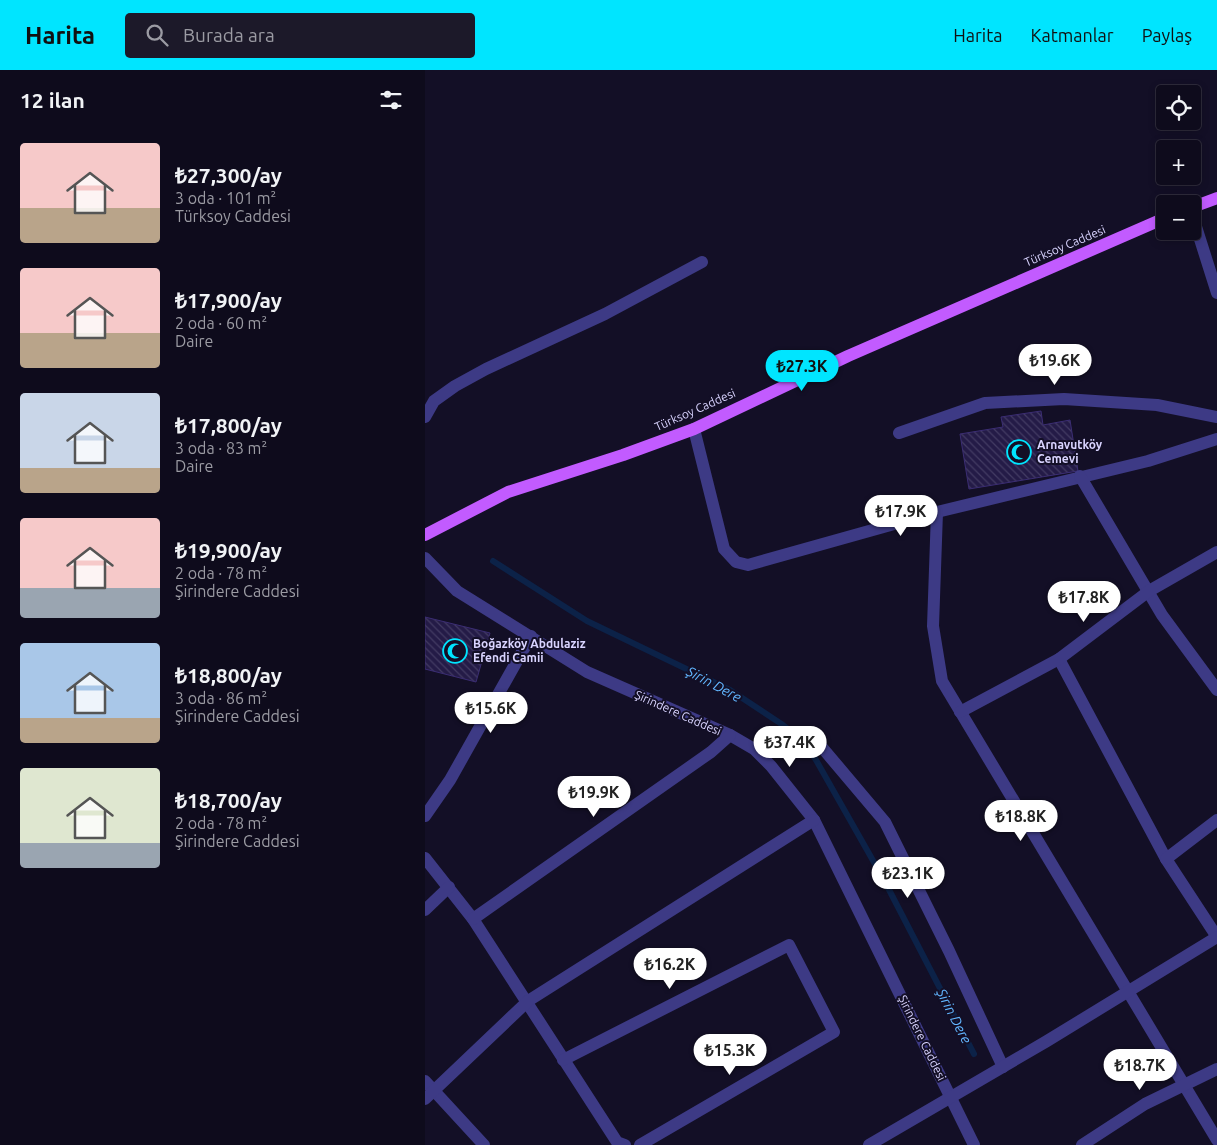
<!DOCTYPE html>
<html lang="tr">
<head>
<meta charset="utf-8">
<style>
	:root { --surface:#0e0b1c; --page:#1c1929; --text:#f1f3f6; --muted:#9b9ba3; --line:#2e2b3b; --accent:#00e5ff }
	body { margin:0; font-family:Ubuntu,sans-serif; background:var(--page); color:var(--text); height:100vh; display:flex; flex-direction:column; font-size:19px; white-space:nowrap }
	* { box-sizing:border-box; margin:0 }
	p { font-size:16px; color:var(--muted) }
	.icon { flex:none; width:28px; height:28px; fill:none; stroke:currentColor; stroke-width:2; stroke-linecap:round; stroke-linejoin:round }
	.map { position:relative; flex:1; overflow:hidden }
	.sheet { display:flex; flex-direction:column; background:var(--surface); width:425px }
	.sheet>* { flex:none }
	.buttons { position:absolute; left:731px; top:15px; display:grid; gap:10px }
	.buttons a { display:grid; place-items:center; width:45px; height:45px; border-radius:5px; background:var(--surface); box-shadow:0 2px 8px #0003,0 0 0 1px var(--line); font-size:25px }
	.price { position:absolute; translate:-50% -42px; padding:0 11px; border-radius:18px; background:#fff; color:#222; font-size:16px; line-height:32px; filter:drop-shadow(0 1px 2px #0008) }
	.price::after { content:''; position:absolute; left:50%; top:30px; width:15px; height:11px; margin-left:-8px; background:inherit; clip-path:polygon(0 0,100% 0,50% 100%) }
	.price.selected { background:var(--accent); color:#111 }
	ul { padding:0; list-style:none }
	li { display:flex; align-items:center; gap:15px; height:125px; padding:0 20px }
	li span { display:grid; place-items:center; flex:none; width:140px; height:100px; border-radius:5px; color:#555 }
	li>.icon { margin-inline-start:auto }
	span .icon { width:60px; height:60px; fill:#fffc; stroke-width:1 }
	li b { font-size:21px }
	h2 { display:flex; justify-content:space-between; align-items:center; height:60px; padding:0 20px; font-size:21px }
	header { display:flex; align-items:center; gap:30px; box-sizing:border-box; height:70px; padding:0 25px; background:var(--accent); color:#111 }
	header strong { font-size:24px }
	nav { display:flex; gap:28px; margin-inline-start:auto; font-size:18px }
	.search { width:350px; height:45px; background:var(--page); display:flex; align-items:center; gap:12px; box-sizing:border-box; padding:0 18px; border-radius:5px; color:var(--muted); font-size:19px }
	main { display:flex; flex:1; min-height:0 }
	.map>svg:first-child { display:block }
</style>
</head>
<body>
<header>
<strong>Harita</strong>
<div class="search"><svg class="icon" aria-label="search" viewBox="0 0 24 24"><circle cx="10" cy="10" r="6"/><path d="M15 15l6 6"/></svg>Burada ara</div>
<nav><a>Harita</a><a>Katmanlar</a><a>Paylaş</a></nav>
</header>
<main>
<section class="sheet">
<h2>12 ilan<svg class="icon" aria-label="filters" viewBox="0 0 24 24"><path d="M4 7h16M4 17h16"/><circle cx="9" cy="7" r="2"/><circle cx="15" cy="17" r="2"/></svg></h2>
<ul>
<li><span style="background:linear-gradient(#f6c9c9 65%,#b9a48a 0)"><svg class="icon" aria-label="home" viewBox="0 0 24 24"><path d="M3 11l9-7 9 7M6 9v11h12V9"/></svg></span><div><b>₺27,300/ay</b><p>3 oda · 101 m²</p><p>Türksoy Caddesi</p></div></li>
<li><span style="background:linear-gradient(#f6c9c9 65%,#b9a48a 0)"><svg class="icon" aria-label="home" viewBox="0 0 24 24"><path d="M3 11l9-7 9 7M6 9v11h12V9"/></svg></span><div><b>₺17,900/ay</b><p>2 oda · 60 m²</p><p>Daire</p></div></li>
<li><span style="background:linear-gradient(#c9d6e8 75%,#b9a48a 0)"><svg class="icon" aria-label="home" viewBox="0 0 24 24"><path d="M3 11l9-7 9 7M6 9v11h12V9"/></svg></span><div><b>₺17,800/ay</b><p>3 oda · 83 m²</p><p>Daire</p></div></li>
<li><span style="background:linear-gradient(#f6c9c9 70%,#9aa5b1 0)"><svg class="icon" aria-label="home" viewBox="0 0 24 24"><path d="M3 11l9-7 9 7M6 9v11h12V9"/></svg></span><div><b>₺19,900/ay</b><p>2 oda · 78 m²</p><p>Şirindere Caddesi</p></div></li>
<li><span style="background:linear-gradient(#a9c7e8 75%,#b9a48a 0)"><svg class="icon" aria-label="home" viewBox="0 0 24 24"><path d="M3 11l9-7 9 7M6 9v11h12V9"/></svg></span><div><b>₺18,800/ay</b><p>3 oda · 86 m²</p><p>Şirindere Caddesi</p></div></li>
<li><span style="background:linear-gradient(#dfe7d0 75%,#9aa5b1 0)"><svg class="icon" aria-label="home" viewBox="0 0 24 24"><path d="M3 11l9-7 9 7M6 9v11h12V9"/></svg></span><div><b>₺18,700/ay</b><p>2 oda · 78 m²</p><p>Şirindere Caddesi</p></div></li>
</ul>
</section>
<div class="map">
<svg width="792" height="1075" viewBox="0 0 792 1075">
	<defs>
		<pattern id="building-back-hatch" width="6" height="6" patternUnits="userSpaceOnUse" patternTransform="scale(1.25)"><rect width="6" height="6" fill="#241b47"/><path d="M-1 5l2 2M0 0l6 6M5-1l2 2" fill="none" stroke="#433b63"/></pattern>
	</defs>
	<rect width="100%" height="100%" fill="#130f26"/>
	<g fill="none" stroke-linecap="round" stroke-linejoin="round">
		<path stroke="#0c2248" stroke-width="6" d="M68 491 162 551 305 620 358 655 377 670 391 690 459 810 549 984"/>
	</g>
	<g fill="url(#building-back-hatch)" stroke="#3b2d73">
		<path d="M616 341 618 355 645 350 653 401 544 419 535 364 578 357 576 347Z"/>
		<path d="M0 547 65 563 51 612 0 599Z"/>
	</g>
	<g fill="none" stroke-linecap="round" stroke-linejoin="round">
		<g stroke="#3d3a85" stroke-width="12">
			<path d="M768 147 792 223"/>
			<path d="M0 347 9 331 30 316 61 299 180 244 277 192"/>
			<path d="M269 359 299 479 311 492 323 495 512 442 723 391 792 369"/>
			<path d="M474 363 560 333 639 329 732 335 792 347"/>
			<path d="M655 406 737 545 792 620"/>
			<path d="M512 442 508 556 517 611 792 1070"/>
			<path d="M0 488 32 521 162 602 305 665 329 679 346 696 389 750 549 1075"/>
			<path d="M634 589 741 789 792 867"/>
			<path d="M535 642 634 589 724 521 792 482"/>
			<path d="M384 662 460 752 524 881 578 997"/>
			<path d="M0 746 25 710 106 566"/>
			<path d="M0 788 48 849 192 1072 200 1075"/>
			<path d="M741 789 792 750"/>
			<path d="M0 840 24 817"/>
			<path d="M48 849 286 682 305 665"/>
			<path d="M138 990 364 875 409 962 215 1075"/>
			<path d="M0 1011 59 1075"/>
			<path d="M0 1029 103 931 389 750"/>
			<path d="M444 1075 622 971 792 867"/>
			<path d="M657 1075 720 1034 792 999"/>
		</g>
		<g stroke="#c25bff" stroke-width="12">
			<path d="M768 137 792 128"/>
			<path d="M0 465 83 422 198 385 269 359 423 286 740 148"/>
		</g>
	</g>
	<defs>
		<g id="mosque-ring" transform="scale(1.25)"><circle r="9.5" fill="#130f26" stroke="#00e5ff" stroke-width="1.5"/><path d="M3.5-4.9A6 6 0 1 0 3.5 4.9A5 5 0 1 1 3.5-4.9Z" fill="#00e5ff"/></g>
	</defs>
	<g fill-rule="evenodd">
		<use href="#mosque-ring" x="594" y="382"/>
		<use href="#mosque-ring" x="30" y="581"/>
	</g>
	<g text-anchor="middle" stroke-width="4" stroke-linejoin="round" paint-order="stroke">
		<g font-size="12" fill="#d9d4ff" stroke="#130f26">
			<text transform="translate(640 176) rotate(-23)" y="4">Türksoy Caddesi</text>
			<text transform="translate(270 340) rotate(-24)" y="4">Türksoy Caddesi</text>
			<text transform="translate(253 643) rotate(24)" y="4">Şirindere Caddesi</text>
			<text transform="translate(497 968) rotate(64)" y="4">Şirindere Caddesi</text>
		</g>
		<g font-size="12" font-weight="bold" fill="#d9d4ff" stroke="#130f26" text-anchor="start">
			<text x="612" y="379">Arnavutköy<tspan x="612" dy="14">Cemevi</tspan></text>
			<text x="48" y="578">Boğazköy Abdulaziz<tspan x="48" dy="14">Efendi Camii</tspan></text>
		</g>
		<g font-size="14" font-style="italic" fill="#62b6ff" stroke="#130f26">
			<text transform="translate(289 614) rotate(28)" y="5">Şirin Dere</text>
			<text transform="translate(529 946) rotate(63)" y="5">Şirin Dere</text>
		</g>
	</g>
</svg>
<div class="buttons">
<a><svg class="icon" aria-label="locate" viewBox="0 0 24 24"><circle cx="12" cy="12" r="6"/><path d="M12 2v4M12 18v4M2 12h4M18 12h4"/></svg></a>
<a>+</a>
<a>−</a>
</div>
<b class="price" style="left:630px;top:316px">₺19.6K</b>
<b class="price selected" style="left:377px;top:322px">₺27.3K</b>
<b class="price" style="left:476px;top:467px">₺17.9K</b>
<b class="price" style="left:659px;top:553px">₺17.8K</b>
<b class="price" style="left:66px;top:664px">₺15.6K</b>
<b class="price" style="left:365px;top:698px">₺37.4K</b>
<b class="price" style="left:169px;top:748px">₺19.9K</b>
<b class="price" style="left:596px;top:772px">₺18.8K</b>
<b class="price" style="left:483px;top:829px">₺23.1K</b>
<b class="price" style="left:245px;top:920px">₺16.2K</b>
<b class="price" style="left:305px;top:1006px">₺15.3K</b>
<b class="price" style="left:715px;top:1021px">₺18.7K</b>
</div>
</main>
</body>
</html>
